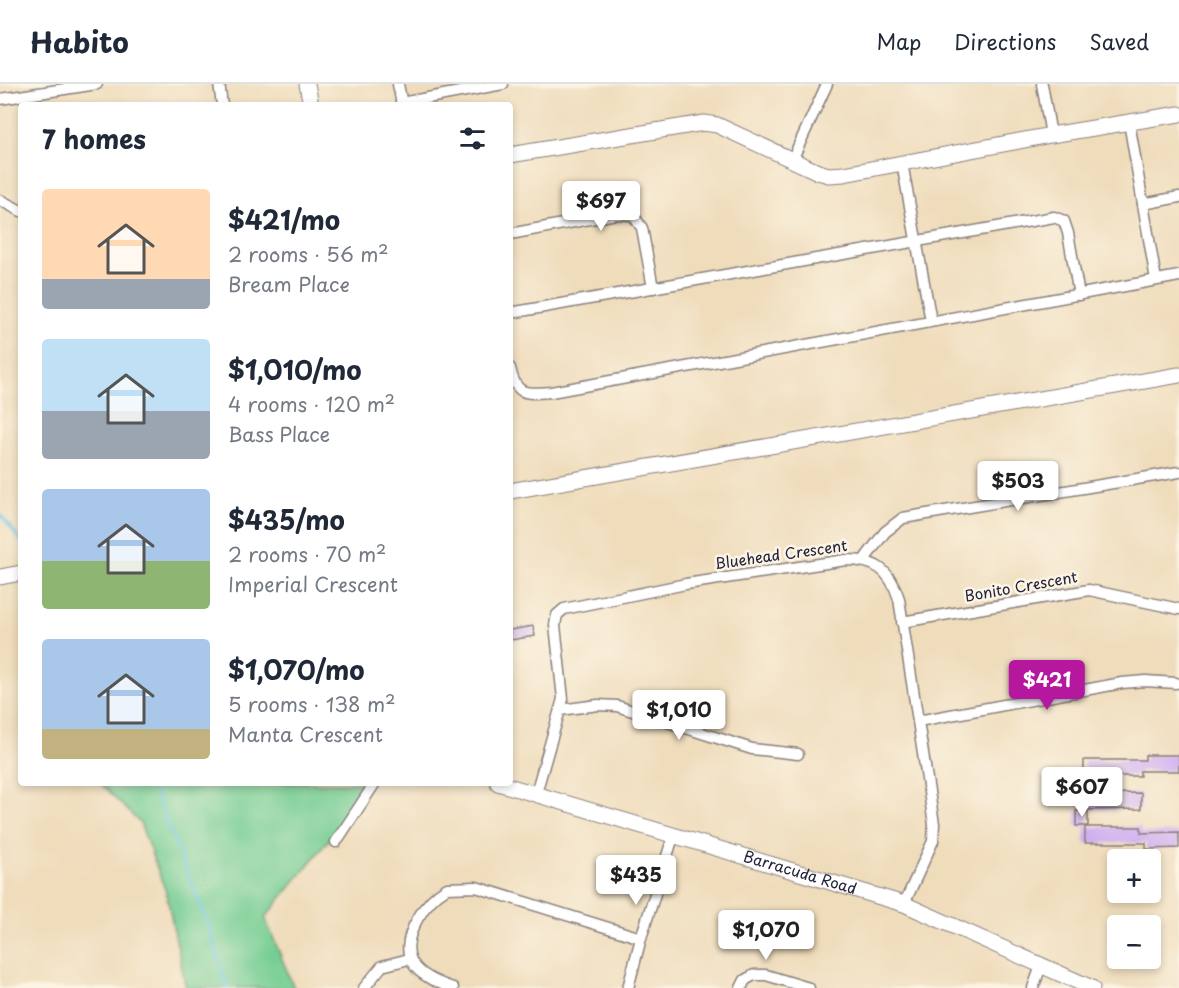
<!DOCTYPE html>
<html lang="en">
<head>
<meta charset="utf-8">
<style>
	:root { --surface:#fff; --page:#f2f2f3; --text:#1f2937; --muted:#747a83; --line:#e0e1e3; --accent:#b5179e }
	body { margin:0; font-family:"Playpen Sans",sans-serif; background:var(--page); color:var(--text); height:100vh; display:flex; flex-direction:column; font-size:22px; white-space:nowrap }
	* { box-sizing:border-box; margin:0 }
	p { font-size:20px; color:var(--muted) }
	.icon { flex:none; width:33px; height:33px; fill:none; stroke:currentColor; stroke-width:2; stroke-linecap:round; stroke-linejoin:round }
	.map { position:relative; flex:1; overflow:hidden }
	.details { position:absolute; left:18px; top:18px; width:495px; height:684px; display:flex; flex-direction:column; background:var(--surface); border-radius:6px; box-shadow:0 3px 9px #0003 }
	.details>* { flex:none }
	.fabs { position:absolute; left:1107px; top:765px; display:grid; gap:12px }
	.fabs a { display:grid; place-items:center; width:54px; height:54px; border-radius:6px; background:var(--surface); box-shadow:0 3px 9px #0003; font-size:30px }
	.price { position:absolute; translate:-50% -51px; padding:0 14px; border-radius:6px; background:#fff; color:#222; font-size:20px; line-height:39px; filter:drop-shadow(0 2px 3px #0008) }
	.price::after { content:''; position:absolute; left:50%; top:36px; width:18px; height:14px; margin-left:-9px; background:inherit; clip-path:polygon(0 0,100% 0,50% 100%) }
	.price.selected { background:var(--accent); color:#fff }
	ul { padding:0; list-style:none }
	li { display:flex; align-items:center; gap:18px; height:150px; padding:0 24px }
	li span { display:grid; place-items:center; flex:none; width:168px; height:120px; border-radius:6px; color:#555 }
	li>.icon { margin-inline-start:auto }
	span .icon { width:72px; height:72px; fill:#fffc; stroke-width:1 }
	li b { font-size:26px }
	h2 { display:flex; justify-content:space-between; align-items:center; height:72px; padding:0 24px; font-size:26px }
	header { display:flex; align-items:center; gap:36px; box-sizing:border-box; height:84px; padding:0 30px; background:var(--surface); border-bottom:2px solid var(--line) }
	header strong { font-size:28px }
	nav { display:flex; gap:33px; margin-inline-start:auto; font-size:21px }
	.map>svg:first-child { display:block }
</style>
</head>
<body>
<header>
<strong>Habito</strong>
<nav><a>Map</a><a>Directions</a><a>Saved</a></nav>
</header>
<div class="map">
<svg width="1179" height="904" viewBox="0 0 1179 904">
	<rect width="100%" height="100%" fill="#fcf5e5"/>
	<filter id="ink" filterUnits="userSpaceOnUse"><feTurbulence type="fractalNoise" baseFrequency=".0167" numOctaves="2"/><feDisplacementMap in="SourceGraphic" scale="12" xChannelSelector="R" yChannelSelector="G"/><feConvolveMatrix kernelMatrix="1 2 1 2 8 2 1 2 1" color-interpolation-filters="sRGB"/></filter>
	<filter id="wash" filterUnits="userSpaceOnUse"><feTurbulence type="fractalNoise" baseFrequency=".008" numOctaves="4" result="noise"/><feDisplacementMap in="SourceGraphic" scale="24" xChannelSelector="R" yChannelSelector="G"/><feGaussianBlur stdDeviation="1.35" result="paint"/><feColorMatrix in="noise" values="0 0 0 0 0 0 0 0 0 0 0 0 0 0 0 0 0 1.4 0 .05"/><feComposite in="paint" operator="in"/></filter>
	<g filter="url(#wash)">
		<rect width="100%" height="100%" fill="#efdcbb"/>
		<path fill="#75cd93" stroke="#4c7867" stroke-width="1.5" d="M100 699H364L331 753 265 834 294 904H186L166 808 140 739Z"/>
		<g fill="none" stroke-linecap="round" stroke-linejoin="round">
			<g stroke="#63c2e1" stroke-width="3">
				<path d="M0 430 21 457"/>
				<path d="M151 699 208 840 228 904"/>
			</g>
		</g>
		<g id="blocks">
			<g fill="#caa7f2">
				<path d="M533 542 535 552 511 556 510 546Z"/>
				<path d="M1145 671H1179V687H1140V692H1084V676H1145Z"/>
				<rect x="1076" y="693" width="12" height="16"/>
				<path d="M1141 709V725L1085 726V710Z"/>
				<rect x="1076" y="727" width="12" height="15"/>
				<path d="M1085 743H1141V749L1179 748V764L1146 765V759H1085Z"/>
			</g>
		</g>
	</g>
	<g filter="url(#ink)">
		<use href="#blocks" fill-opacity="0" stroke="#887f7b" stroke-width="1.5"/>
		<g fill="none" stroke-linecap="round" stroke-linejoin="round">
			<g stroke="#887f7b" stroke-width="13">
				<g id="street">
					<path d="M219 0 222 21"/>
					<path d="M398 0 402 21"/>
					<path d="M1042 0 1051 51"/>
					<path d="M0 15 97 0"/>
					<path d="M401 19 503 0"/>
					<path d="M1129 38 1156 196"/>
					<path d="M792 76 827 0"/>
					<path d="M902 79 931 237"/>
					<path d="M0 116 21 127"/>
					<path d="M1143 120 1179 113"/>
					<path d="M510 150 616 130 633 131 642 144 653 204"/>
					<path d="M510 229 1054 133 1064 137 1068 149 1079 211"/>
					<path d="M510 284C516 312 525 310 551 308L1179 192"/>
					<path d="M864 476 885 448 903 434 1179 388"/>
					<path d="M902 538 1089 506 1179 525"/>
					<path d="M560 626 598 621 617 622 752 665 798 670"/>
					<path d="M918 637 1122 599 1145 597 1176 599"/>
					<path d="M536 709 563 615 555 541 557 531 564 525 686 500 846 476C876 476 890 486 899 515L934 740 933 757 904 820"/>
					<path d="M336 758 375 699"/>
					<path d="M364 904 382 882 409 875"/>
					<path d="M453 904C415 892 395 873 418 834 425 822 435 811 447 804L476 803 641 854"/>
					<path d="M628 904 641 854 674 750"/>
					<path d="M741 904 745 896 754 891H766L809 904"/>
					<path d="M1033 904 1041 882"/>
				</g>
			</g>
			<g stroke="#887f7b" stroke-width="17">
				<g id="secondary">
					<path d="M307 0 311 21"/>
					<path d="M510 71 704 39 717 41 818 88 829 91 844 90 1051 51 1179 30"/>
					<path d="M510 407 1179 291"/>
					<path d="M0 493 21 489"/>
					<path id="s1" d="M498 699 904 820 1092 904"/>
				</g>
			</g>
			<use href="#street" stroke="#fff" stroke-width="10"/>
			<use href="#secondary" stroke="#fff" stroke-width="15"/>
		</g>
	</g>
	<g text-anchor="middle" stroke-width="5" stroke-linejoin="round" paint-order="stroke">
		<g font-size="15" fill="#22223b" stroke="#fcf5e5">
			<text transform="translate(781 471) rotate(-8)" y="5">Bluehead Crescent</text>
			<text transform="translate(1021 503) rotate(-10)" y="5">Bonito Crescent</text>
			<text dy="5" stroke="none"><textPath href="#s1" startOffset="315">Barracuda Road</textPath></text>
		</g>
	</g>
</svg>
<div class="fabs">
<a>+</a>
<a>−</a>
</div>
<b class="price" style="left:601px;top:148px">$697</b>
<b class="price" style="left:1018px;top:428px">$503</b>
<b class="price selected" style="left:1047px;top:627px">$421</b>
<b class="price" style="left:679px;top:657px">$1,010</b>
<b class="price" style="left:1082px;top:734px">$607</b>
<b class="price" style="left:636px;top:822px">$435</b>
<b class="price" style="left:766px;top:877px">$1,070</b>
<section class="details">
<h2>7 homes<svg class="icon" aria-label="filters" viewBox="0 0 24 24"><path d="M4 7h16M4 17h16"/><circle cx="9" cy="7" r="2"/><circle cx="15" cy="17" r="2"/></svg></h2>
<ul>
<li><span style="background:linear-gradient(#ffd9b3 75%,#9aa5b1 0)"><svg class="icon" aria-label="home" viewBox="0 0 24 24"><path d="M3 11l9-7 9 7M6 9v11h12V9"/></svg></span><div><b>$421/mo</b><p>2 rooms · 56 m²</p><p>Bream Place</p></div></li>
<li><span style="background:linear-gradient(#bfe0f5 60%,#9aa5b1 0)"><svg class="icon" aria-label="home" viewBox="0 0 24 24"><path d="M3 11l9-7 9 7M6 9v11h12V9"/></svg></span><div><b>$1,010/mo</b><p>4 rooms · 120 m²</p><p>Bass Place</p></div></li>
<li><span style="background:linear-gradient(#a9c7e8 60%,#8fb573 0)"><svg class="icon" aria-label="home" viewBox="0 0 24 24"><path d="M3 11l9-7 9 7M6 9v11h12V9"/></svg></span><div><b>$435/mo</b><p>2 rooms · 70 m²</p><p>Imperial Crescent</p></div></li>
<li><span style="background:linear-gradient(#a9c7e8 75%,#c2b280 0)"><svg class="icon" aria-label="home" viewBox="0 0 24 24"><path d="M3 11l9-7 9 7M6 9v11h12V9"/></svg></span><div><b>$1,070/mo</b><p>5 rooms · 138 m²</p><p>Manta Crescent</p></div></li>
</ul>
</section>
</div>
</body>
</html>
